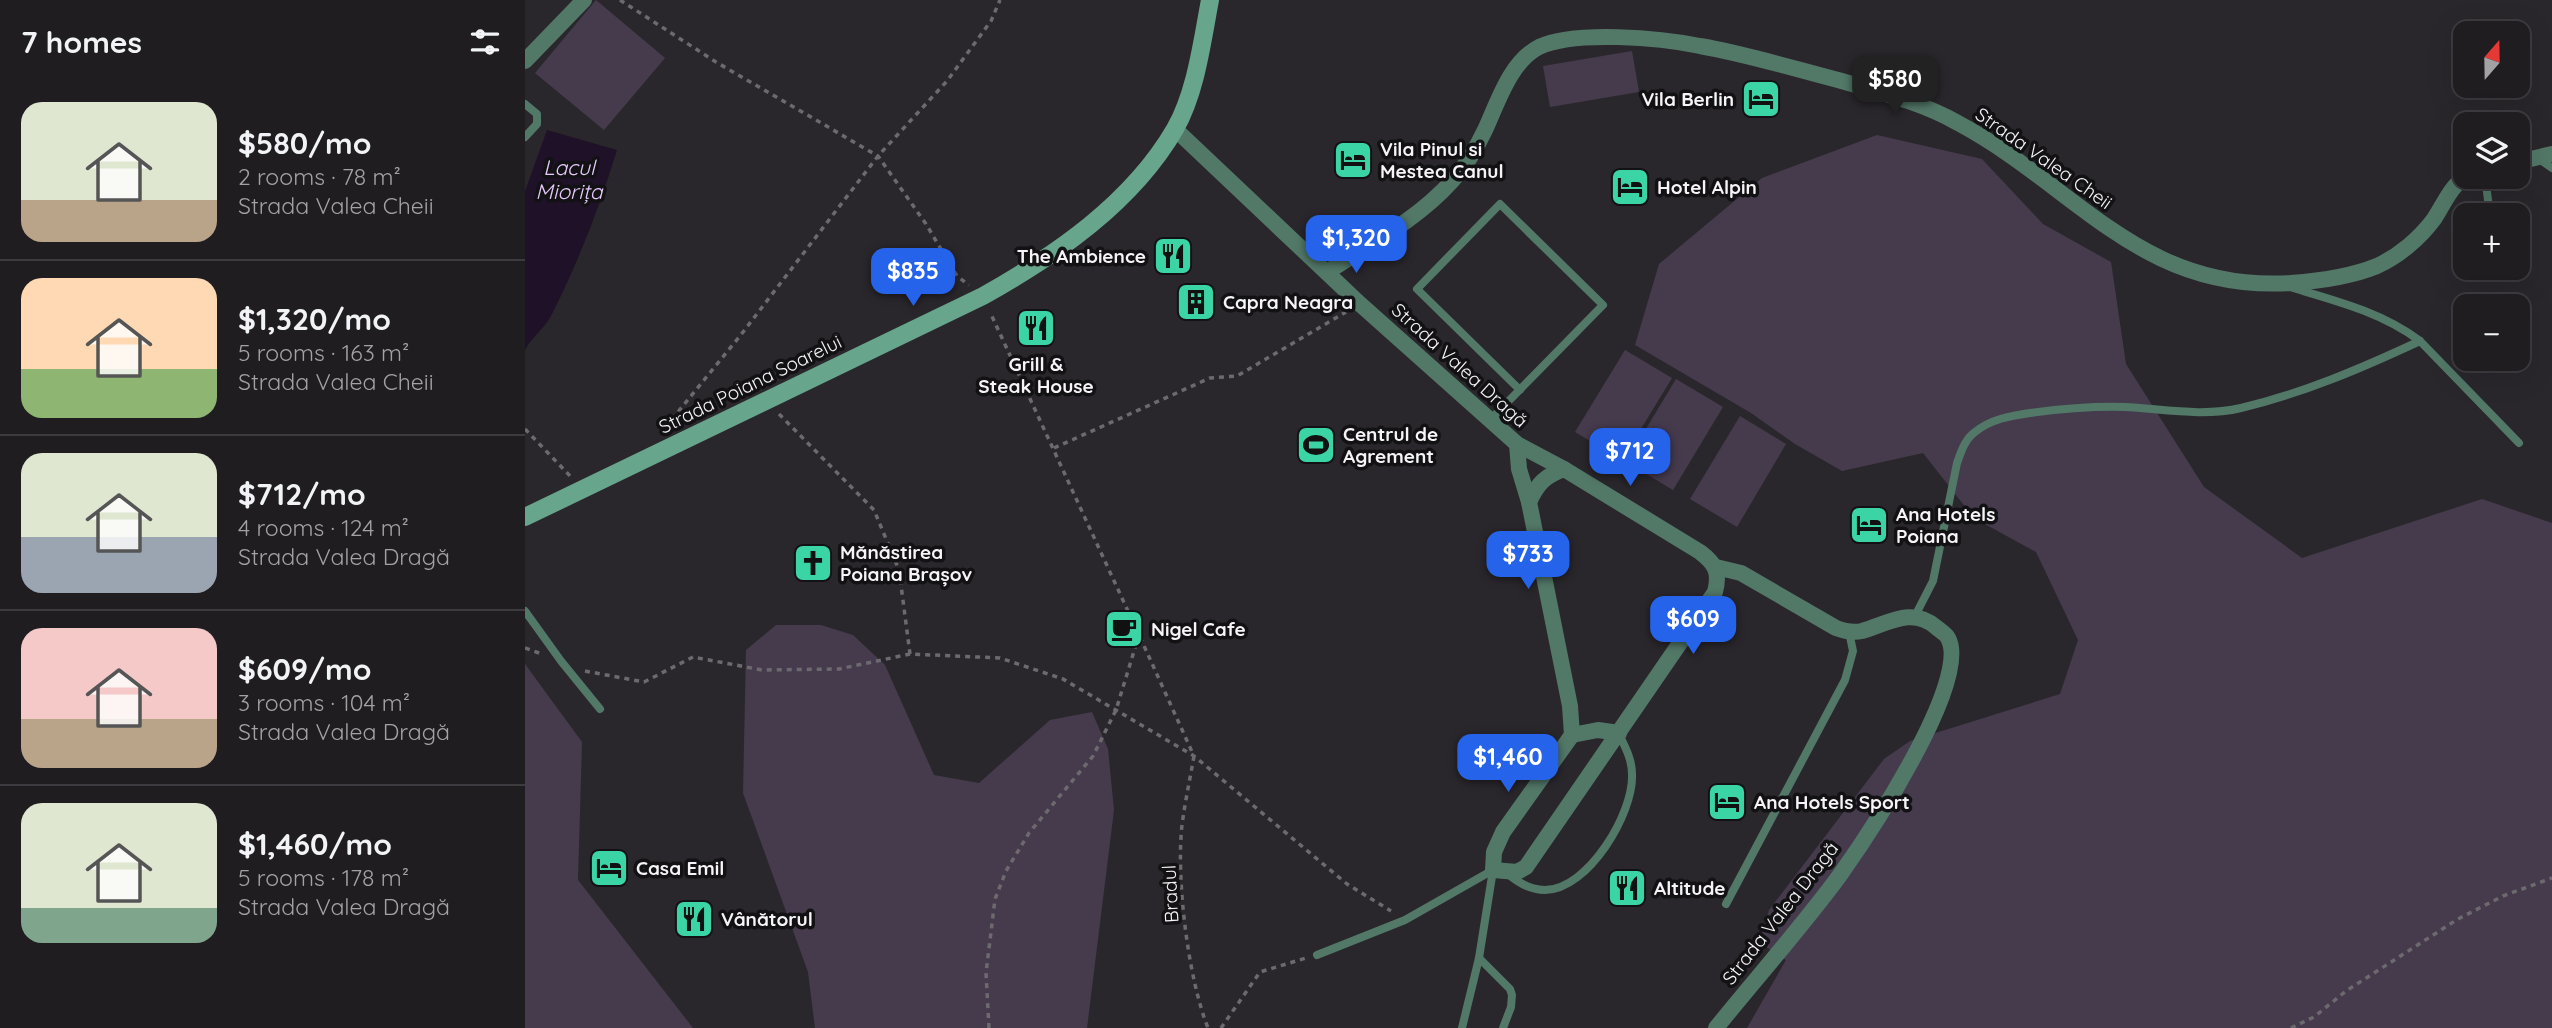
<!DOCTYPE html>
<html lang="en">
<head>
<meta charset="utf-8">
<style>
	:root { --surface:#201d21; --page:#28262a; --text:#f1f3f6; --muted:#a2a2a5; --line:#3d3b3f; --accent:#2563eb }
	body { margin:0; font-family:Quicksand,sans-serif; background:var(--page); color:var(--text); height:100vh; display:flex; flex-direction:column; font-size:26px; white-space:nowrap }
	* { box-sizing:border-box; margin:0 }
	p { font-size:23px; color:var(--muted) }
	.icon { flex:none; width:38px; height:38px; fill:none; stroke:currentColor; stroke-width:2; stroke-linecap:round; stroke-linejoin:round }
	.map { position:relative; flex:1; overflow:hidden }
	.panel { display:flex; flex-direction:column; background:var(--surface); width:525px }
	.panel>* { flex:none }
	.needle { width:46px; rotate:20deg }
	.controls { position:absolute; left:1928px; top:21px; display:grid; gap:14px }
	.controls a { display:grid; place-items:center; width:77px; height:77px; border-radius:14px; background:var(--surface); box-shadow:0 7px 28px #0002,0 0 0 2px var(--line); font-size:35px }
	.price { position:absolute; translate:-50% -60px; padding:0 16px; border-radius:14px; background:var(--accent); color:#fff; font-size:23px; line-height:46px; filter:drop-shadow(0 2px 4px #0008) }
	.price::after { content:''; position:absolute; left:50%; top:42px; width:21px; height:16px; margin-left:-10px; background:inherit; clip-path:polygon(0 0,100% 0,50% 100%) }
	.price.on { background:#222; color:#fff }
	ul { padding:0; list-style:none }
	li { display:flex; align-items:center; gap:21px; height:175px; padding:0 21px }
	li+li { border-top:2px solid var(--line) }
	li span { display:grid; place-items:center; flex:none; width:196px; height:140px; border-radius:21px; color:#555 }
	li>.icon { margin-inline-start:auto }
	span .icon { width:84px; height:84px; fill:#fffc; stroke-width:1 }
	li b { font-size:30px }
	h2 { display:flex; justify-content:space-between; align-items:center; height:84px; padding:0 21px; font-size:30px }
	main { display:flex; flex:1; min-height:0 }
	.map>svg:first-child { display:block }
</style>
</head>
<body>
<main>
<section class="panel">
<h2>7 homes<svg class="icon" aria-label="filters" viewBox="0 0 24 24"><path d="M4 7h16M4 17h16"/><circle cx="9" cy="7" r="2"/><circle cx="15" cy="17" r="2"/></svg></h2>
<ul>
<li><span style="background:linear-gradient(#dfe7d0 70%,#b9a48a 0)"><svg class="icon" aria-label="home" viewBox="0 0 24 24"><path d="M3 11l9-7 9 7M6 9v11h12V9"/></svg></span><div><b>$580/mo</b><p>2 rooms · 78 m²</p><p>Strada Valea Cheii</p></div></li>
<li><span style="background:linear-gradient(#ffd9b3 65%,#8fb573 0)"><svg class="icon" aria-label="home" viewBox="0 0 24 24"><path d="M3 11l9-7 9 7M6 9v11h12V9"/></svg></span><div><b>$1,320/mo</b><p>5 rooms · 163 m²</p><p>Strada Valea Cheii</p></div></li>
<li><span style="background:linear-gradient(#dfe7d0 60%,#9aa5b1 0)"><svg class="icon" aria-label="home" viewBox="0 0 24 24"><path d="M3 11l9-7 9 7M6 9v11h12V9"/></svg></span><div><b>$712/mo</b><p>4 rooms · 124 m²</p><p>Strada Valea Dragă</p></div></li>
<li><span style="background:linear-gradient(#f6c9c9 65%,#b9a48a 0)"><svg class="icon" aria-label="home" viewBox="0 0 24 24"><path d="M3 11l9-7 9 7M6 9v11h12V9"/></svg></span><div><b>$609/mo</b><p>3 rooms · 104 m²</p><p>Strada Valea Dragă</p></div></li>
<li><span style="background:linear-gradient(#dfe7d0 75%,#7fa58c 0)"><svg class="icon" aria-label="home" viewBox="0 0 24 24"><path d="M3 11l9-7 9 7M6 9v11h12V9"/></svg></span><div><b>$1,460/mo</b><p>5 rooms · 178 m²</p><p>Strada Valea Dragă</p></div></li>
</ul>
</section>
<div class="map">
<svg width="2027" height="1028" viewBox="0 0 2027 1028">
	<rect width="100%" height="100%" fill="#2a272c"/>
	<g fill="#463b4d">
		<path d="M71 0 140 58 79 130 10 73Z"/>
		<path d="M1107 51 1114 92 1025 107 1018 66Z"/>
		<path d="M1352 135 1457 159 1518 224 1586 262 1601 364 1679 487 1777 558 1957 499 2027 523V1028H1222L1261 960 1234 942 1244 910 1359 759 1385 741 1535 694 1553 640 1511 552 1449 518 1398 453 1317 471 1270 444 1226 413 1110 345 1134 264 1237 178Z"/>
		<path d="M1100 350 1147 378 1097 460 1050 432Z"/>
		<path d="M1151 379 1198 407 1148 490 1101 462Z"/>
		<path d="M1215 416 1261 444 1212 527 1165 499Z"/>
		<path d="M251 625H296L328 635 360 665 409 775 454 783 525 720 567 712 583 749 589 810 562 1028H290L283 972 218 793 221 650Z"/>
		<path d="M0 664 57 742 53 880 168 1028H0Z"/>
	</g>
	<path fill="#1f1128" d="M22 130 92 150C75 206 53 263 26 316 19 329 7 337 0 350V191Z"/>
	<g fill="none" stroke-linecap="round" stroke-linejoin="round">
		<g stroke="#6c6a6e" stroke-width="3.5" stroke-dasharray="5 5" stroke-linecap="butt">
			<path d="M95 0 191 62 353 156 401 224 432 276 444 285"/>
			<path d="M254 414 349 510 374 570 385 654"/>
			<path d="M142 428 148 418 215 336 353 156 422 81 466 21 475 0"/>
			<path d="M0 429 47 478"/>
			<path d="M529 448 685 378 712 376 821 312"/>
			<path d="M615 637 668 754"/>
			<path d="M0 648 17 654"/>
			<path d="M60 671 119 682 168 657 237 670 314 669 385 654 475 658 538 679 669 756 822 884 866 911"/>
			<path d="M669 756C665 779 660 802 657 825 651 879 663 978 683 1028"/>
			<path d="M464 1028 461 973 470 899 481 871 504 833 568 756 591 710 614 635 465 312"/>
			<path d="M696 1028 735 972 781 958"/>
			<path d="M1766 1028 1789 1017 1821 991 1933 919 1978 896 2027 878"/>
		</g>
		<g stroke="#527868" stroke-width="8">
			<path d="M0 104 12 114V124L0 137"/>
			<path d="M2014 159 2027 168"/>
			<path d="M1960 177 1965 215"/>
			<path d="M1768 288C1812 301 1858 313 1895 341L1994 443"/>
			<path d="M965 420 1078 305 975 204 892 289 995 390"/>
			<path d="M0 611 36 661 75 709"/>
			<path d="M1390 616 1408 581 1432 463C1436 452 1440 439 1450 432 1466 419 1485 416 1505 413 1535 409 1568 406 1600 407 1638 409 1678 417 1716 408 1779 393 1837 368 1895 341"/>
			<path d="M982 873C992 882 1005 890 1020 890 1063 890 1109 813 1107 774 1107 759 1100 747 1094 734"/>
			<path d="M1201 904 1320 680 1328 651 1324 632"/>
			<path d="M792 955 880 920 968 870"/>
			<path d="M954 958 985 989 987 995 986 1007 978 1028"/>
			<path d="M937 1028 954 958 968 870"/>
		</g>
		<g stroke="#527868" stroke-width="16">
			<path d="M0 61 59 0"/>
			<path d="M650 129 835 304 992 444 1039 469 1175 552C1191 564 1195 573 1190 592L1001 867 992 872 968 870 969 852 978 832 1047 735"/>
			<path d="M1993 162 2027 154"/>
			<path d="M802 272C845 244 892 220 927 181 941 166 951 149 960 130 973 102 985 62 1014 47 1050 30 1136 38 1175 46 1221 54 1267 68 1313 80 1354 92 1396 102 1433 123 1551 186 1616 293 1766 283 1795 281 1825 277 1852 266 1874 256 1895 238 1909 219 1919 204 1925 187 1941 176"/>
			<path d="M992 444 994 469 1004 502 1045 706 1047 735"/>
			<path d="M1004 502C1013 483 1020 476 1039 469"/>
			<path d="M1191 567 1216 573 1311 628C1319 631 1327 633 1337 631 1362 624 1387 606 1411 627 1414 630 1421 634 1423 638 1447 680 1342 837 1315 875 1276 928 1232 977 1191 1028"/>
			<path d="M1047 735 1073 730 1094 733"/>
		</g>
		<path stroke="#67a58c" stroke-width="18" d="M0 517 458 296C531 255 607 203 650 129 671 92 677 42 685 0"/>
	</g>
	<defs>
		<g id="hotel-square" transform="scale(2.0125)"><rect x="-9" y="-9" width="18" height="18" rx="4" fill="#3bd4a4" stroke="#121113"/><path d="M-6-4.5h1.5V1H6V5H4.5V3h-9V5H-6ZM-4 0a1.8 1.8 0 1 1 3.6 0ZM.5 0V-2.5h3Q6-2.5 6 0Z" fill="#111"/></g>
		<g id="restaurant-square" transform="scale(2.0125)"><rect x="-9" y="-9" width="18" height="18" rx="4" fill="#3bd4a4" stroke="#121113"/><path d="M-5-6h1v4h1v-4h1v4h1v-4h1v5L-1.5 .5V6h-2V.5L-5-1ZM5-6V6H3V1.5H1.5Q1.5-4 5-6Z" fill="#111"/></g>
		<g id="building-square" transform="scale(2.0125)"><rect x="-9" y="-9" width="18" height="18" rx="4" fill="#3bd4a4" stroke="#121113"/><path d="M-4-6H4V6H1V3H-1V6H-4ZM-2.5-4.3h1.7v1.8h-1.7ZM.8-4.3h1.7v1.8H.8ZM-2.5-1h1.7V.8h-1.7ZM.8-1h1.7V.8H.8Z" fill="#111"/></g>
		<g id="stadium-square" transform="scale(2.0125)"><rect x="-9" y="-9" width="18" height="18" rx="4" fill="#3bd4a4" stroke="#121113"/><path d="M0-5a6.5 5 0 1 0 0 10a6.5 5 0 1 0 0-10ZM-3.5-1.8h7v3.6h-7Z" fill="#111"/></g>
		<g id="church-square" transform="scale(2.0125)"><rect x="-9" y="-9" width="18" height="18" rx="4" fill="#3bd4a4" stroke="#121113"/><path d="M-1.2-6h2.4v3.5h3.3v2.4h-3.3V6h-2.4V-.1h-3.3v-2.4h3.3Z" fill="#111"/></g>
		<g id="cafe-square" transform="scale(2.0125)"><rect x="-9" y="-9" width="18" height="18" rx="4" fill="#3bd4a4" stroke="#121113"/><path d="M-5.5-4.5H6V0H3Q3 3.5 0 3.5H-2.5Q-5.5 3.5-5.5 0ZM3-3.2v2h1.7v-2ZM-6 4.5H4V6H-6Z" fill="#111"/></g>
	</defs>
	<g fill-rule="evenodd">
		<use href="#hotel-square" x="1236" y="99"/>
		<use href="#hotel-square" x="828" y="160"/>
		<use href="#hotel-square" x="1105" y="187"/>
		<use href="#restaurant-square" x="648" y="256"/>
		<use href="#building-square" x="671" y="302"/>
		<use href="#restaurant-square" x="511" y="328"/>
		<use href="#stadium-square" x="791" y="445"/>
		<use href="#hotel-square" x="1344" y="525"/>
		<use href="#church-square" x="288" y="563"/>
		<use href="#cafe-square" x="599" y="629"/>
		<use href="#hotel-square" x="1202" y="802"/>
		<use href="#hotel-square" x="84" y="868"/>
		<use href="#restaurant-square" x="1102" y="888"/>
		<use href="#restaurant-square" x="169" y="919"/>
	</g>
	<g text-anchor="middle" stroke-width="7" stroke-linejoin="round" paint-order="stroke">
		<g font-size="19" font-weight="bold" fill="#f6f4f8" stroke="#121113" text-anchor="start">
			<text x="1209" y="106" text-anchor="end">Vila Berlin</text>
			<text x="855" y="156">Vila Pinul si<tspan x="855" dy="22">Mestea Canul</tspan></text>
			<text x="1132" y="194">Hotel Alpin</text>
			<text x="621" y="263" text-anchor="end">The Ambience</text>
			<text x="698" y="309">Capra Neagra</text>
			<text x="511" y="371" text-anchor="middle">Grill &amp;<tspan x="511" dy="22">Steak House</tspan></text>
			<text x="818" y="441">Centrul de<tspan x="818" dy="22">Agrement</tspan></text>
			<text x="1371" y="521">Ana Hotels<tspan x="1371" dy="22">Poiana</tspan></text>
			<text x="315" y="559">Mănăstirea<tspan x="315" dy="22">Poiana Brașov</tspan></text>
			<text x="626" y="636">Nigel Cafe</text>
			<text x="1229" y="809">Ana Hotels Sport</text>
			<text x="111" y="875">Casa Emil</text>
			<text x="1129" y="895">Altitude</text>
			<text x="196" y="926">Vânătorul</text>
		</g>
		<g font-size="19" fill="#f6f4f8" stroke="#121113">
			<text transform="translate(1519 158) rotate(35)" y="7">Strada Valea Cheii</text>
			<text transform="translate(935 365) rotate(42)" y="7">Strada Valea Dragă</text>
			<text transform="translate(225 384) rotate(-26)" y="7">Strada Poiana Soarelui</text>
			<text transform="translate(645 894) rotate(-93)" y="7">Bradul</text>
			<text transform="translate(1255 913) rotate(-52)" y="7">Strada Valea Dragă</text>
		</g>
		<g font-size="21" font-style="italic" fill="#e8c9fd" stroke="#121113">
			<text x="44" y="175">Lacul<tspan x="44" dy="24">Miorița</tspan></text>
		</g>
	</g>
</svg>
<div class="controls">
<a><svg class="needle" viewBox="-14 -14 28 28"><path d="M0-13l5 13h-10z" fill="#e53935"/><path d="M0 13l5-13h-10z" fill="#a2a2a5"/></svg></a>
<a><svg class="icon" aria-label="layers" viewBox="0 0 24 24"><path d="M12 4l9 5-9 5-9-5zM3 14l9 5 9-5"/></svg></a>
<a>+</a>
<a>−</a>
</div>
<b class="price on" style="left:1370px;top:116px">$580</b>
<b class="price" style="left:831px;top:275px">$1,320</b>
<b class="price" style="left:388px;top:308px">$835</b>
<b class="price" style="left:1105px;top:488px">$712</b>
<b class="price" style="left:1003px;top:591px">$733</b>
<b class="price" style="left:1168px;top:656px">$609</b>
<b class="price" style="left:983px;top:794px">$1,460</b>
</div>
</main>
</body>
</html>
